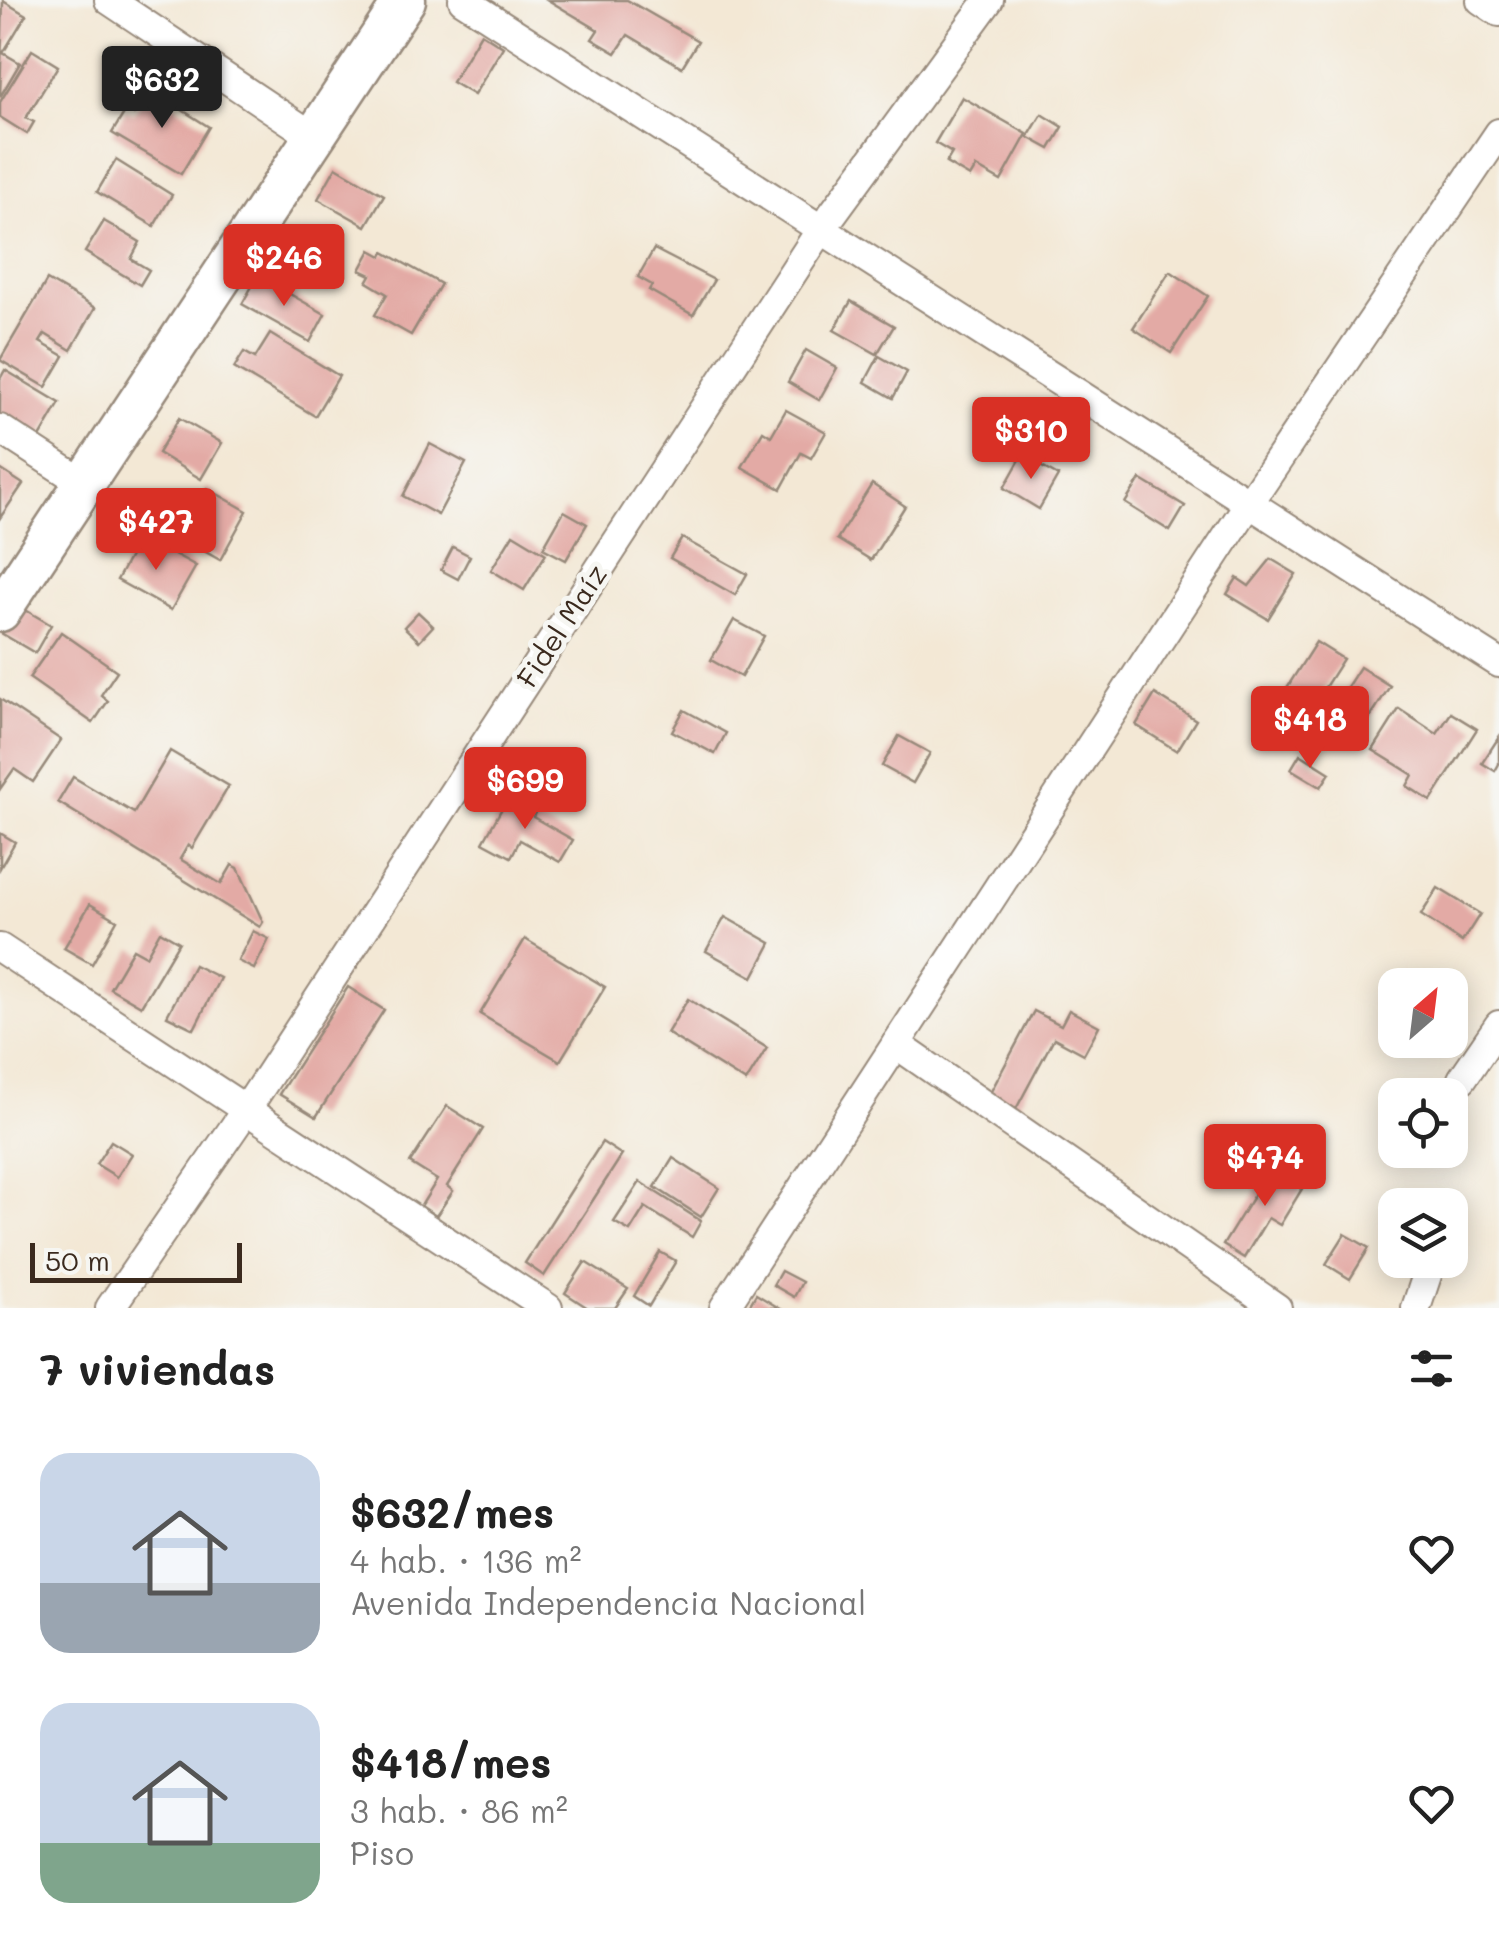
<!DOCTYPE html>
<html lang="es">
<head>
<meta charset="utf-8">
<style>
	:root { --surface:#fff; --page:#f2f2f2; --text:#222; --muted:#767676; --accent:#d93025 }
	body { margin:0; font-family:Mali,sans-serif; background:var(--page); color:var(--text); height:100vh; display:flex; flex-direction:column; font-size:38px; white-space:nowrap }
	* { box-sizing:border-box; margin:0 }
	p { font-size:32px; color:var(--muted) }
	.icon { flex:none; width:55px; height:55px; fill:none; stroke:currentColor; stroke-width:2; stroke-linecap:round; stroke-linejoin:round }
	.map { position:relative; height:1308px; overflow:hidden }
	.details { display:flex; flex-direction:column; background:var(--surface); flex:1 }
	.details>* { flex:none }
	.needle { width:65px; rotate:28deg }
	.tools { position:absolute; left:1378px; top:968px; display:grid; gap:20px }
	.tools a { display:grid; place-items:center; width:90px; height:90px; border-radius:20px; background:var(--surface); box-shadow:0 5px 25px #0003; font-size:50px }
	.scale { position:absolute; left:30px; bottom:25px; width:212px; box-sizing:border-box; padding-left:10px; border:5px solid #3b2a1e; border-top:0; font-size:28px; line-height:35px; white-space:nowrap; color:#3b2a1e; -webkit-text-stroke:8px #f6f6f2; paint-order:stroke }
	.price { position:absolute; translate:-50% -85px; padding:0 22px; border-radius:10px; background:var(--accent); color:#fff; font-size:32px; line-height:65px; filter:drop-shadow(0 2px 5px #0008) }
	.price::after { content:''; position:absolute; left:50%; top:60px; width:30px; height:22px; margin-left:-15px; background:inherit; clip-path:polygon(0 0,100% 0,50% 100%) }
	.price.current { background:#222; color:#fff }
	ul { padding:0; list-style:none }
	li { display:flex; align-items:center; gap:30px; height:250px; padding:0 40px }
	li span { display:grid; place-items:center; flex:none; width:280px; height:200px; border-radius:30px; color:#555 }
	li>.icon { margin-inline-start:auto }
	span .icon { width:120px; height:120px; fill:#fffc; stroke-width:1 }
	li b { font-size:42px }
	h2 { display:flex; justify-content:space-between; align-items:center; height:120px; padding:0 40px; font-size:42px }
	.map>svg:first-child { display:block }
</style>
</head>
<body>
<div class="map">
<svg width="1499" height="1308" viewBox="0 0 1499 1308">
	<rect width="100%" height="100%" fill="#f6f6f2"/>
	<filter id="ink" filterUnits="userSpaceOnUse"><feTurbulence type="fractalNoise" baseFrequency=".01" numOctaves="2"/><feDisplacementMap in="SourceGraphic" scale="20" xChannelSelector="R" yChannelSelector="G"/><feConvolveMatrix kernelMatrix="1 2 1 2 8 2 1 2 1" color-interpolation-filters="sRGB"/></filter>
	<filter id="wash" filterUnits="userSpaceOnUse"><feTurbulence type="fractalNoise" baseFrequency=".0048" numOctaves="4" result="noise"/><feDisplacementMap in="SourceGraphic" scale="40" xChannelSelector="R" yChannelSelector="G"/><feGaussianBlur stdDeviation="2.25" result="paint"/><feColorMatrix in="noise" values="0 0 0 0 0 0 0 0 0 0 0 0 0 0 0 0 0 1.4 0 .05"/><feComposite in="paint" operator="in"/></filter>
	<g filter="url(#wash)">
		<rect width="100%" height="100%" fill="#f3e8d5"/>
		<g id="blocks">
			<g fill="#e3aaa5">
				<path d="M548 0H627L698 41 682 67 628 35 616 53 592 39 598 30Z"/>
				<path d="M3 1 26 15 3 53 20 63 0 97Z"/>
				<path d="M481 33 503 47 474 95 452 82Z"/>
				<path d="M32 50 58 66 26 118 34 122 27 134 0 117V102Z"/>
				<path d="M149 89 209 127 181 174 112 133 126 110 134 114Z"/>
				<path d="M962 97 1027 134 1001 181 976 167 970 177 946 163 952 153 935 143Z"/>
				<path d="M1042 114 1063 127 1050 149 1028 137Z"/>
				<path d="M116 160 172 195 154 226 97 192Z"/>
				<path d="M336 167 384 195 366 226 318 199Z"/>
				<path d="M104 221 140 242 131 259 149 270 140 285 85 252Z"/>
				<path d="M654 249 714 280 693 315 649 290 652 285 638 277Z"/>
				<path d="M371 250 382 256 384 252 441 284 411 335 375 315 387 294 367 282 371 275 360 270Z"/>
				<path d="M1170 271 1208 296 1171 353 1133 328Z"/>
				<path d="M258 276 325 314 310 342 242 304Z"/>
				<path d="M47 280 95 308 71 350 45 334 40 342 64 356 46 387 0 360Z"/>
				<path d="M851 301 894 326 877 354 834 330Z"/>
				<path d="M270 334 339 376 315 416 234 368 244 352 255 358Z"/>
				<path d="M806 350 837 368 819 400 788 382Z"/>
				<path d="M879 356 907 372 893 398 865 382Z"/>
				<path d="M5 370 60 403 39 439 0 416V379Z"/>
				<path d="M786 410 826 432 811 458 801 453 781 489 742 467 763 431 771 436Z"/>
				<path d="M179 418 222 443 201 479 158 453Z"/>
				<path d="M430 444 466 463 438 515 403 496Z"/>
				<path d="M1022 456 1058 476 1039 509 1004 488Z"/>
				<path d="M0 469 23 484 0 518Z"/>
				<path d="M1140 479 1185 506 1170 531 1125 503Z"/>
				<path d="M872 484 905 506 871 560 837 539Z"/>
				<path d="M207 488 247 511 220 560 179 537Z"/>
				<path d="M564 511 587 524 566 560 543 548Z"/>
				<path d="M513 534 546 554 524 590 491 570Z"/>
				<path d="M141 536 196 566 171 610 117 580Z"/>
				<path d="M682 538 747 574 735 595 670 558Z"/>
				<path d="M453 547 470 556 458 579 441 570Z"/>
				<path d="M1271 559 1296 574 1268 619 1227 594 1237 578 1249 586Z"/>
				<path d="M17 605 51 625 35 653 1 633Z"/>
				<path d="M418 612 433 626 419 641 404 627Z"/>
				<path d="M734 620 764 636 741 677 711 660Z"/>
				<path d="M61 632 117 671 101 695 108 701 93 723 29 678Z"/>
				<path d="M1316 642 1343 659 1313 706 1286 689Z"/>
				<path d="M1360 667 1390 686 1352 746 1321 727Z"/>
				<path d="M1155 694 1196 720 1177 751 1136 725Z"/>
				<path d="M0 699 61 740 33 782 14 769 0 789Z"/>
				<path d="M1399 709 1437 734 1451 713 1477 729 1431 801 1407 786 1413 775 1373 750Z"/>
				<path d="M684 710 726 733 715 754 672 731Z"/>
				<path d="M899 736 930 753 913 783 882 766Z"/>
				<path d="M1499 737V764L1495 771 1482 763Z"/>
				<path d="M170 751 229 786 192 848 188 845 180 859 221 884 232 865 238 868 263 922 260 927 58 802 73 777 134 813Z"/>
				<path d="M1300 754 1330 773 1321 787 1291 769Z"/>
				<path d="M509 796 536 811 533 817 573 840 560 862 520 840 511 857 483 842Z"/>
				<path d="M0 833 15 842 0 868Z"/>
				<path d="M1438 888 1480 914 1462 942 1421 915Z"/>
				<path d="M90 904 117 920 92 964 64 948Z"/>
				<path d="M725 917 771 943 753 977 706 951Z"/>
				<path d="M160 931 179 942 141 1006 110 988 133 949 146 956Z"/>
				<path d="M253 931 269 939 254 969 238 961Z"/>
				<path d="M525 939 605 987 560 1061 480 1014Z"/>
				<path d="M194 965 220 978 194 1029 167 1016Z"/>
				<path d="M348 987 384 1010 316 1117 279 1094Z"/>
				<path d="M688 999 767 1048 746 1082 667 1033Z"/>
				<path d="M1069 1010 1099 1026 1084 1054 1054 1038 1016 1109 989 1095 1034 1011 1061 1025Z"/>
				<path d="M447 1106 483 1129 447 1186 453 1191 436 1216 421 1206 437 1180 410 1163Z"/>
				<path d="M111 1141 132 1154 117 1177 96 1164Z"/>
				<path d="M602 1142 622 1155 544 1276 525 1263Z"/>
				<path d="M673 1158 719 1188 701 1217 655 1187Z"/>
				<path d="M1273 1164 1305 1184 1280 1225 1268 1218 1244 1258 1223 1245Z"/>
				<path d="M640 1182 701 1221 692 1237 645 1207 630 1231 614 1222Z"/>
				<path d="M1345 1234 1369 1248 1350 1279 1326 1264Z"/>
				<path d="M660 1252 676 1261 649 1306 634 1296Z"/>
				<path d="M585 1262 628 1289 615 1308H588L565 1293Z"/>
				<path d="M781 1271 802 1282 794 1297 773 1285Z"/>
				<path d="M756 1294 779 1308H748Z"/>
			</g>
		</g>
	</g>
	<g filter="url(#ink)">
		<use href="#blocks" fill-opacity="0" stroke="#97897a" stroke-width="2.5"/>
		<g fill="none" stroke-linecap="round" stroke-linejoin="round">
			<g stroke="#97897a" stroke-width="32">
				<g id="street">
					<path d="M109 0 314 137"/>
					<path d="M463 0 1499 663"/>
					<path d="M1481 0 1499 12"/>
					<path d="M0 429 85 484"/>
					<path d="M0 948 548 1308"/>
					<path d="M896 1044 1277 1308"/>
					<path d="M1462 1079 1499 1025"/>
					<path d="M110 1308 246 1110 820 231 989 0"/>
					<path d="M724 1308 1249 503 1499 133"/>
					<path d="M1416 1308 1432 1260"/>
				</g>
			</g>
			<g stroke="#97897a" stroke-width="45">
				<path id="secondary" d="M0 611 405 0"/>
			</g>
			<use href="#street" stroke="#fff" stroke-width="28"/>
			<use href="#secondary" stroke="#fff" stroke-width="40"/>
		</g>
	</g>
	<g text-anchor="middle" stroke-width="10" stroke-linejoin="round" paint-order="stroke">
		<g font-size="28" fill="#3b2a1e" stroke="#f6f6f2">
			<text transform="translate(562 626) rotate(-57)" y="10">Fidel Maíz</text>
		</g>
	</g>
</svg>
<div class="tools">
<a><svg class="needle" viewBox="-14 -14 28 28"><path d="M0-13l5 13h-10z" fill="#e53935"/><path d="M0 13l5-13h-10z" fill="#767676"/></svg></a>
<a><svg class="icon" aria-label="locate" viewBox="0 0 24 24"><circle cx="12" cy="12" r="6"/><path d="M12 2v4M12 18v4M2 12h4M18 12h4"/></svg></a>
<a><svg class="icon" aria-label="layers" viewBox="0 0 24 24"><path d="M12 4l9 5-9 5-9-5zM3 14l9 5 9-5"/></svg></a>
</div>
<div class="scale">50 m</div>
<b class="price current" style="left:162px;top:131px">$632</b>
<b class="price" style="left:284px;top:309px">$246</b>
<b class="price" style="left:1031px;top:482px">$310</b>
<b class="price" style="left:156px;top:573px">$427</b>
<b class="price" style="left:1310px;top:771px">$418</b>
<b class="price" style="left:525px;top:832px">$699</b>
<b class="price" style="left:1265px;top:1209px">$474</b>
</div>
<section class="details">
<h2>7 viviendas<svg class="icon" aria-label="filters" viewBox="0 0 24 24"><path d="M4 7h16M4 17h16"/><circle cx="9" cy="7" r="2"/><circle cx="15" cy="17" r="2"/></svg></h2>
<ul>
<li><span style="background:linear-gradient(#c9d6e8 65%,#9aa5b1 0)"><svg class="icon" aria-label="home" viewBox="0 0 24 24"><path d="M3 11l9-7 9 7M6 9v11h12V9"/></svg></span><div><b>$632/mes</b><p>4 hab. · 136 m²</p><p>Avenida Independencia Nacional</p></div><svg class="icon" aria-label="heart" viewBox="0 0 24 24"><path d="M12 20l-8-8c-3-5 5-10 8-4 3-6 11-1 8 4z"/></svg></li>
<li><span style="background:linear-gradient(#c9d6e8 70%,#7fa58c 0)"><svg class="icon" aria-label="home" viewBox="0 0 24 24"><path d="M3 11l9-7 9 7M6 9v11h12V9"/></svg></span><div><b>$418/mes</b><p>3 hab. · 86 m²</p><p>Piso</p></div><svg class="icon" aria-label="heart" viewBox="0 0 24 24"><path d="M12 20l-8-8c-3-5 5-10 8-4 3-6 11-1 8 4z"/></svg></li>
</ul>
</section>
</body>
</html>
